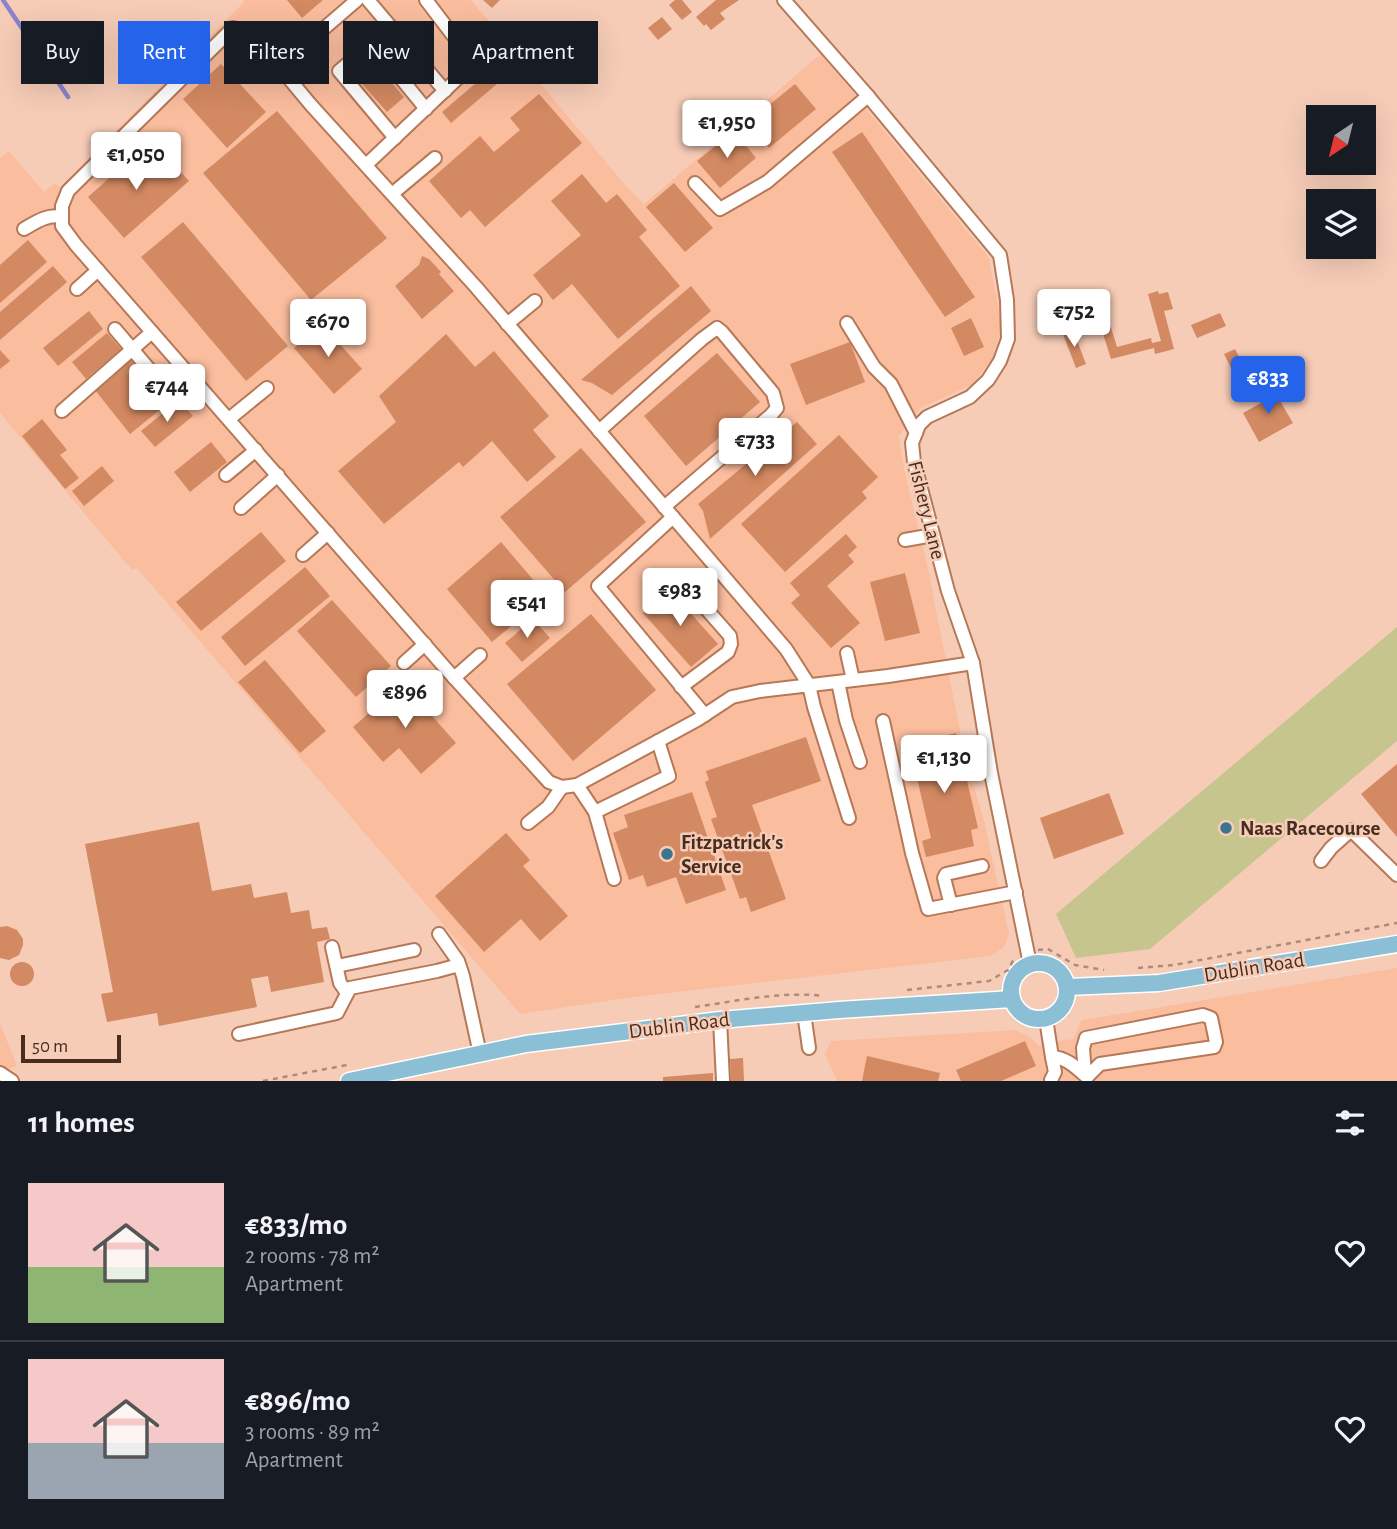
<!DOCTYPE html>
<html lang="en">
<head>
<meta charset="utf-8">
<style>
	:root { --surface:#171b24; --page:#242831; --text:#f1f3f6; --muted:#9ea1a6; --line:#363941; --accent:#2563eb }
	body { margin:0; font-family:"Alegreya Sans",sans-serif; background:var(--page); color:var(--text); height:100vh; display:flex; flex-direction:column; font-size:26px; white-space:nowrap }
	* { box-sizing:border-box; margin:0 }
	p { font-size:23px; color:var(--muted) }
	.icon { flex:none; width:38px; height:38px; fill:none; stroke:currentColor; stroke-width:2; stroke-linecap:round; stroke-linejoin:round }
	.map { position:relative; height:1081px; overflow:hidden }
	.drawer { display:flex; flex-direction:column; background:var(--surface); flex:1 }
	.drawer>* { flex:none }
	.hud { position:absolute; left:21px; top:21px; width:700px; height:63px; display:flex; gap:14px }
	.needle { width:46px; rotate:215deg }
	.buttons { position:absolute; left:1306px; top:105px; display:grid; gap:14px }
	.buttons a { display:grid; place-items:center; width:70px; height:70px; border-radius:0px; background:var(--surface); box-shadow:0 7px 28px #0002; font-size:35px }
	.scale { position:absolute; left:21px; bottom:18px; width:100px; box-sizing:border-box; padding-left:7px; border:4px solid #472d1f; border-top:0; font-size:19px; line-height:24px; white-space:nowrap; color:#472d1f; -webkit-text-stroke:5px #f6ccb7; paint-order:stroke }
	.price { position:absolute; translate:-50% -60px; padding:0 16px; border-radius:7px; background:#fff; color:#222; font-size:23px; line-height:46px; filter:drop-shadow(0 2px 4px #0008) }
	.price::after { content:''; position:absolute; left:50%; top:42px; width:21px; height:16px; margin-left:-10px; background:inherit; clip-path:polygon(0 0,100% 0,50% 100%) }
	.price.selected { background:var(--accent); color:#fff }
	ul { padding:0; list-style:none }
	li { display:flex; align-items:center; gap:21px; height:175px; padding:0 28px }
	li+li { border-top:2px solid var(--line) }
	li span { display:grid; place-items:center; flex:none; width:196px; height:140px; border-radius:0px; color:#555 }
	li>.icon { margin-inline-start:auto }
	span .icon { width:84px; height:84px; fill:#fffc; stroke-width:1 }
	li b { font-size:30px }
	h2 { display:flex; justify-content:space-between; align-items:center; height:84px; padding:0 28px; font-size:30px }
	.pill { padding:0 24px; border-radius:0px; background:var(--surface); box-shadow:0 7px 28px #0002; font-size:24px; line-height:63px }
	.pill.selected { background:var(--accent); color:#fff }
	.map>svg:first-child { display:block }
</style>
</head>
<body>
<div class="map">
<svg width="1397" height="1081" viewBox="0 0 1397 1081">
	<rect width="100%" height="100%" fill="#f6ccb7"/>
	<g fill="#fabd9e">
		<path d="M243 0H471L625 185 644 204 821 54 989 258 1002 327 992 359 973 384 921 408 899 436 904 469 927 564 965 756 984 821 1009 934 1004 947 991 956 633 997 520 1014 137 568 132 570 0 413V158L9 151 44 192 55 183 60 187 244 2Z"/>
		<path d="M1397 968V1081H837L825 1054 831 1041 1016 1030 1030 1037 1039 1046 1049 1042 1073 1039 1082 1020Z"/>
		<path d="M0 1023 17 1066 0 1072Z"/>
	</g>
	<path fill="#c5c58d" d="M1397 627V741L1150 949 1076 958 1056 914Z"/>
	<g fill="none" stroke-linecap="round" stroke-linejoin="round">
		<path stroke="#8b83ca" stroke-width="4.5" d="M3 0 68 97"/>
	</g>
	<g fill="#d38962">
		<path d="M287 0H323L302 18Z"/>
		<path d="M483 0H500L492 8Z"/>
		<path d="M675 0H682L692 12 682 20 669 5Z"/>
		<path d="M716 0H739L720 13 725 19 711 30 706 24 704 26 696 17Z"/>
		<path d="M662 17 672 29 658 40 648 28Z"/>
		<path d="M490 33 518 66 451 123 442 112 490 71 471 49Z"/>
		<path d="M372 60 404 97 387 112 354 75Z"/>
		<path d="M221 64 266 112 227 148 183 99Z"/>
		<path d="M795 84 816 109 769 148 748 122Z"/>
		<path d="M539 94 582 143 485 227 470 210 461 218 429 181 480 136 494 152 520 130 510 118Z"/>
		<path d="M277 111 387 238 311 300 203 173Z"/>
		<path d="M734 131 756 158 720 188 697 161Z"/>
		<path d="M862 132 975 297 945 317 832 152Z"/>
		<path d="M144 147 171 178 179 170 189 181 124 238 88 197Z"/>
		<path d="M582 174 606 203 617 194 647 230 639 237 680 286 618 339 572 284 553 300 533 275 581 235 551 201Z"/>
		<path d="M674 183 713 228 685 252 646 207Z"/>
		<path d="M183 222 288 346 246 381 141 257Z"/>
		<path d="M28 240 47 262 0 303V265Z"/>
		<path d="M422 256 429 259 441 272 439 274 454 291 422 319 395 286 419 265Z"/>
		<path d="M53 266 67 282 0 340V312Z"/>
		<path d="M691 286 711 311 612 395 592 383 581 380Z"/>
		<path d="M1158 291 1159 294 1168 292 1173 309 1164 311 1174 349 1155 354 1154 348 1111 359 1099 321 1108 318 1117 347 1151 338 1152 343 1161 341 1148 294Z"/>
		<path d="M89 311 103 329 58 366 43 348Z"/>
		<path d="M1220 313 1226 326 1197 338 1191 325Z"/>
		<path d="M971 318 984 347 964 356 951 328Z"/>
		<path d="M322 324 362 369 334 394 294 348Z"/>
		<path d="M1073 330 1086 364 1076 368 1063 334Z"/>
		<path d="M107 333 121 349 86 379 72 362Z"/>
		<path d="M446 334 475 367 494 351 549 416 533 430 556 457 527 482 492 441 463 467 459 462 384 524 338 471 396 422 379 396Z"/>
		<path d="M850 342 865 382 806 405 790 364Z"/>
		<path d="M1235 349 1245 369 1234 374 1224 354Z"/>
		<path d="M0 350 10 361 0 369Z"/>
		<path d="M717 353 760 402 686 466 644 416Z"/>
		<path d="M131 360 167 404 130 434 95 390Z"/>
		<path d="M1273 389 1293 423 1259 442 1243 413 1261 403 1257 398Z"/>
		<path d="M179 400 193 416 155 447 141 431Z"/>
		<path d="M42 419 67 450 60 455 79 478 65 489 22 436Z"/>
		<path d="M797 422 817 444 710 539 703 511 698 504Z"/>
		<path d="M839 435 878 477 862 492 867 498 785 572 741 524Z"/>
		<path d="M211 442 227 462 190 492 174 472Z"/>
		<path d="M581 448 646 522 565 592 500 517Z"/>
		<path d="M102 466 114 481 84 506 72 491Z"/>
		<path d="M261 532 286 561 201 631 176 602Z"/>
		<path d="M846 534 857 547 848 555 854 562 827 586 860 623 831 648 791 603 800 595 790 583Z"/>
		<path d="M501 542 547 596 492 642 447 589Z"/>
		<path d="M305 567 330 596 245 666 221 637Z"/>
		<path d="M905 573 920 633 885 641 870 582Z"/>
		<path d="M670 590 718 644 691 667 643 613Z"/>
		<path d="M332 600 391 666 356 697 297 631Z"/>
		<path d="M591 614 656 690 573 761 507 684Z"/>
		<path d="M533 619 550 638 522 662 505 643Z"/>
		<path d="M265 660 326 731 300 753 238 682Z"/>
		<path d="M403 683 456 743 421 774 399 748 383 762 353 727Z"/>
		<path d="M956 733 978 828 971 830 974 846 926 857 922 841 931 838 909 744Z"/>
		<path d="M806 737 821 781 752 805 786 899 751 912 746 897 740 899 711 819 717 817 705 782 709 780 706 771Z"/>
		<path d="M1397 764V837L1361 794Z"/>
		<path d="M692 792 726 890 686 904 676 877 647 887 643 875 629 880 613 833 628 827 624 815Z"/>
		<path d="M1109 793 1124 834 1054 859 1040 818Z"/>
		<path d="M199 822 212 891 251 884 254 898 287 892 291 913 309 910 312 929 327 927 330 939 317 942 324 982 271 992 268 976 251 979 257 1007 159 1026 157 1013 107 1022 101 994 113 992 85 844Z"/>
		<path d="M506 833 530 860 523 866 568 916 540 941 521 919 484 952 435 896Z"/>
		<path d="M7 926 17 930 23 939V945L19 955 9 960 0 958V927Z"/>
		<circle cx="22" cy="974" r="12"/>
		<path d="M1025 1041 1036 1066 1001 1081H961L956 1070Z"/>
		<path d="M867 1056 940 1073 938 1081H862Z"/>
		<path d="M743 1058 744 1081H731L730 1059Z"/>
		<path d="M713 1073V1081H663V1077Z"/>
	</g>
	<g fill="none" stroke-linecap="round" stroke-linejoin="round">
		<g stroke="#b67857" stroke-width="16">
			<g id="minor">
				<path d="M368 0 445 91"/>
				<path d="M784 0 868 96 1000 255 1007 300 1008 339 1000 361 988 380 970 397 927 417 919 425 912 443 914 462 948 591 973 663 991 773 1030 964"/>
				<path d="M314 37 357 0"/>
				<path d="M395 138 339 71 372 43 426 109"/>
				<path d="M366 165 474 63 426 0"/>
				<path d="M695 183 720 209 767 182 868 96"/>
				<path d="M392 194 435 158"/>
				<path d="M24 229C36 222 47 214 62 217"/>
				<path d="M77 289 98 270"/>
				<path d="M847 323 874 367 891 384 916 433"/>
				<path d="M507 324 535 301"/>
				<path d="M115 329 171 395 191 376"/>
				<path d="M62 411 152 332"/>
				<path d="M229 419 267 388"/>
				<path d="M599 431 702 339 717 328 722 332 773 393 777 408 771 415 664 507"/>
				<path d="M226 475 256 450"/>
				<path d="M241 508 278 475"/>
				<path d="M673 517 598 586 705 715"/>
				<path d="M905 540 933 535"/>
				<path d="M303 555 328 533"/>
				<path d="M847 653 853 680"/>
				<path d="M404 663 425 644"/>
				<path d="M454 678 480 655"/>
				<path d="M838 682 846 720 860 762"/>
				<path d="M681 687 728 652 731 644 730 636 687 587"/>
				<path d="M883 721 912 853 928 909 1016 892"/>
				<path d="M577 785 595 812 669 776 658 741"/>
				<path d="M595 812 614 879"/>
				<path d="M849 818 814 707 809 685 786 649 476 287 311 105 256 39 242 30 233 28 68 191 62 206V226L76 245 447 670 549 782 562 787 577 785 697 720 732 697 760 691 888 676 973 663"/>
				<path d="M528 823 548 807 562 787"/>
				<path d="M1321 861 1331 848 1351 830 1397 875"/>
				<path d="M951 905 944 878 946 874 982 866"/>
				<path d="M439 934 458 961 463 976 480 1054"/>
				<path d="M332 947 340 983 347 993"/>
				<path d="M337 966 414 950"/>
				<path d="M804 1013 809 1048"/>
				<path d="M1046 1019 1052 1057C1068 1058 1076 1068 1087 1077"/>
				<path d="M720 1020 723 1081"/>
				<path d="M239 1034 337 1013 350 988 437 971 459 965"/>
				<path d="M0 1073 12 1081"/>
				<path d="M1085 1075 1083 1048 1086 1038 1203 1015 1211 1018 1216 1042 1214 1047 1100 1064 1087 1077"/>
				<path d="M1051 1080 1055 1072 1052 1057"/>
			</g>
		</g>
		<g stroke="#fff" stroke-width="19">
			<g id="major">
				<circle cx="1039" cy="991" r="28"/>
				<path d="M1068 987 1159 983 1397 944"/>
				<path d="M349 1081 526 1044 720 1020 839 1010 1012 999"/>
			</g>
		</g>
		<g stroke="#ae8b79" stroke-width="2.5" stroke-dasharray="5 5" stroke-linecap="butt">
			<path d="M1038 950 1048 949 1075 965 1104 970"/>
			<path d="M1138 968 1174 965 1397 923"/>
			<path d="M907 990 989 981 1008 970 1015 957"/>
			<path d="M695 1007C737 1001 781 991 824 996"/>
			<path d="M263 1081 347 1065"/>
		</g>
		<use href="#minor" stroke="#fff" stroke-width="12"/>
		<use href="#major" stroke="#8bbfd5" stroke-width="16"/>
	</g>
	<g fill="#3a748d" stroke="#f6ccb7" stroke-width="2.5">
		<circle cx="1226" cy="828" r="7"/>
		<circle cx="667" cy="854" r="7"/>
	</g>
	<g text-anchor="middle" stroke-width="5" stroke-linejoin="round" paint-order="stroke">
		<g font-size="21" fill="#472d1f" stroke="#f6ccb7">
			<text transform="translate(927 510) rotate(76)" y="7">Fishery Lane</text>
			<text transform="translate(1254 967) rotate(-9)" y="7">Dublin Road</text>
			<text transform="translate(679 1025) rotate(-7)" y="7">Dublin Road</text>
		</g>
		<g font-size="21" font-weight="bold" fill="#472d1f" stroke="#f6ccb7" text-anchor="start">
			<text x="1240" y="835">Naas Racecourse</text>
			<text x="681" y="849">Fitzpatrick's<tspan x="681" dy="24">Service</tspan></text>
		</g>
	</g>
</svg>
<div class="buttons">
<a><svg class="needle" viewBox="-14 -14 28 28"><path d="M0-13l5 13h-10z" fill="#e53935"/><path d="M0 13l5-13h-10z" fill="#9ea1a6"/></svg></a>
<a><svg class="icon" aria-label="layers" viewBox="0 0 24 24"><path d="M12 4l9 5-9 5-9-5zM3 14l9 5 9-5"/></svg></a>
</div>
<div class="scale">50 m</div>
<b class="price" style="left:727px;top:160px">€1,950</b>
<b class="price" style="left:136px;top:192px">€1,050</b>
<b class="price" style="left:1074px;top:349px">€752</b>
<b class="price" style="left:328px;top:359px">€670</b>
<b class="price selected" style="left:1268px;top:416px">€833</b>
<b class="price" style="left:167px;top:424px">€744</b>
<b class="price" style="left:755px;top:478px">€733</b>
<b class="price" style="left:680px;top:628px">€983</b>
<b class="price" style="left:527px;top:640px">€541</b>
<b class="price" style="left:405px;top:730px">€896</b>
<b class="price" style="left:944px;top:795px">€1,130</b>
<div class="hud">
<a class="pill">Buy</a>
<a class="pill selected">Rent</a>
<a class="pill">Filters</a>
<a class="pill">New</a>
<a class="pill">Apartment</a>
</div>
</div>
<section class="drawer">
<h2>11 homes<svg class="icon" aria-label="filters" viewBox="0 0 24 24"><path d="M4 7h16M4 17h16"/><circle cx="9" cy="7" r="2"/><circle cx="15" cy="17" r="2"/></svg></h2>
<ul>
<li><span style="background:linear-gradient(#f6c9c9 60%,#8fb573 0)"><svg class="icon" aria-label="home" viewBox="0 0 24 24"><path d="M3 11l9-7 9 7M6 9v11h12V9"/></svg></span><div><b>€833/mo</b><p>2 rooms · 78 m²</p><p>Apartment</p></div><svg class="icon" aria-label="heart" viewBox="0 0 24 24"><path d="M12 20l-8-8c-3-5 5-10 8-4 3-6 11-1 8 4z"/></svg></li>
<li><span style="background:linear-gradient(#f6c9c9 60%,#9aa5b1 0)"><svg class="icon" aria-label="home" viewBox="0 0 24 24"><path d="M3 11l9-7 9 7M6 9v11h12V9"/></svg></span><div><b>€896/mo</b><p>3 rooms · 89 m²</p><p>Apartment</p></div><svg class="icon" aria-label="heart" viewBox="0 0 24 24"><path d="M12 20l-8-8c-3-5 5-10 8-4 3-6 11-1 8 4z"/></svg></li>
</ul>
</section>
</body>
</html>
